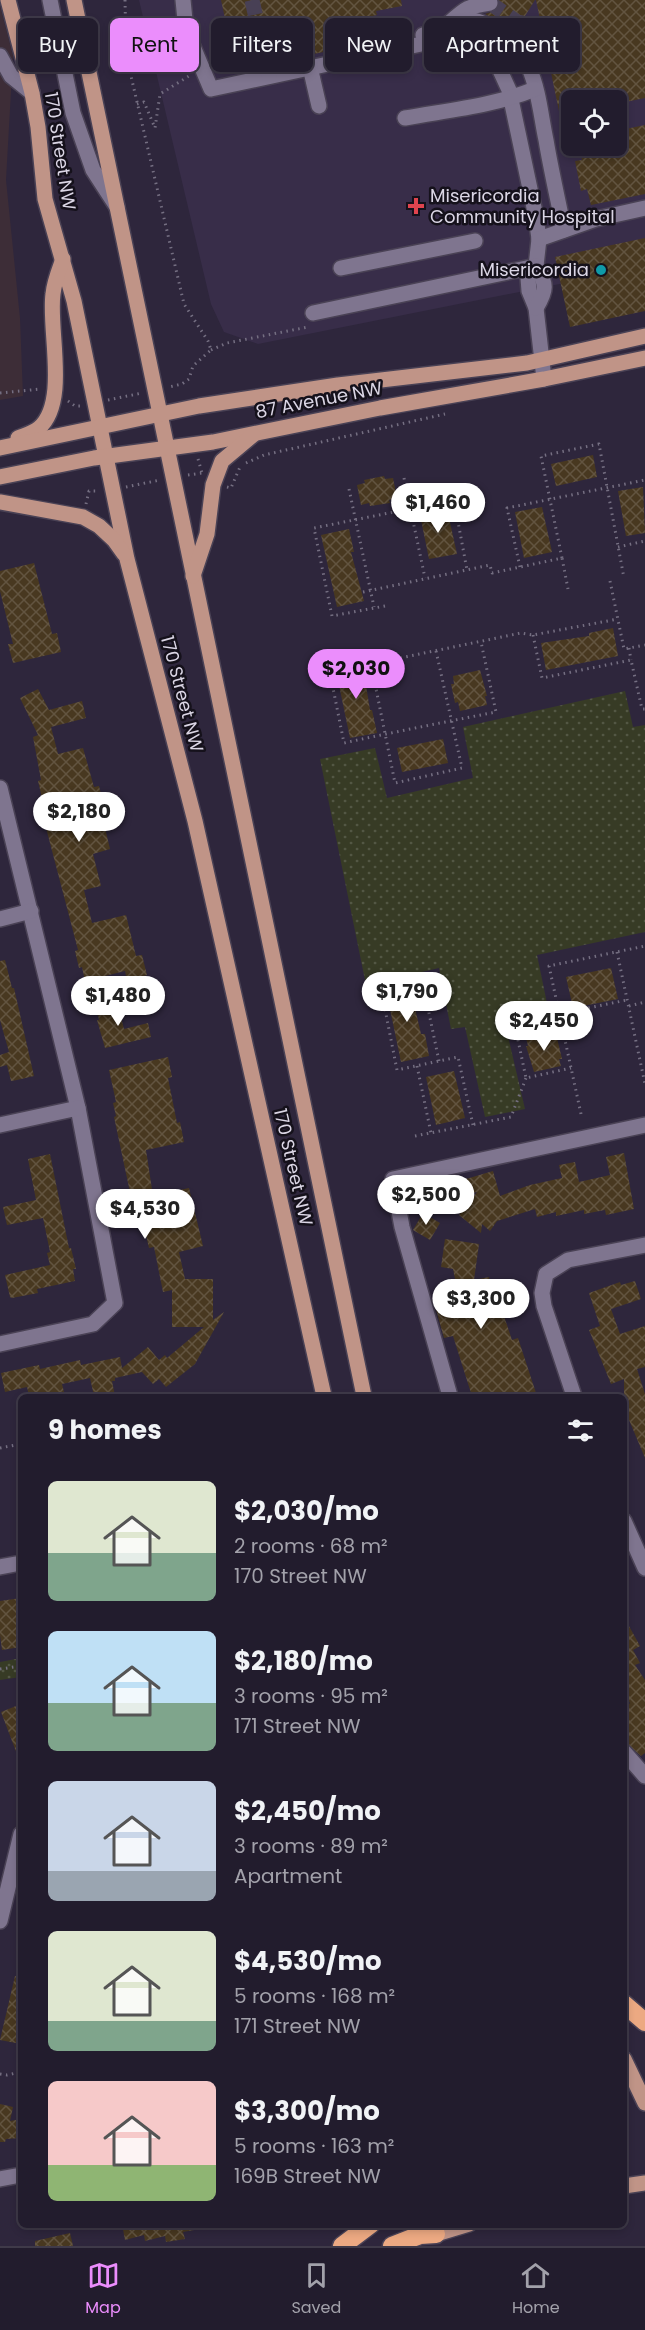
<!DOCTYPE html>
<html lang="en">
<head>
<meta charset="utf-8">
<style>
	:root { --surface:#221c2d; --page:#2a2535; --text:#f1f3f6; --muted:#a2a1aa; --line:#3f3a49; --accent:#eb8dfc }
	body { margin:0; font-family:Poppins,sans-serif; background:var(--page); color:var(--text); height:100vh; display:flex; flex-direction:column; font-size:22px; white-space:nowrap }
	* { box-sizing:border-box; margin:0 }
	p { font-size:20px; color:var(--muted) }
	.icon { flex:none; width:33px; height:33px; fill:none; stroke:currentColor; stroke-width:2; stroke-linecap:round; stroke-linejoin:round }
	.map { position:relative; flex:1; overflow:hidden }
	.details { position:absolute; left:18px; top:1394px; width:609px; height:834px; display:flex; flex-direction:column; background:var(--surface); border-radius:9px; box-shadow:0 3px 9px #0003,0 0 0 2px var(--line) }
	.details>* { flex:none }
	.top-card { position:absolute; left:18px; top:18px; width:609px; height:54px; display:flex; gap:12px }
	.buttons { position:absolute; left:561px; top:90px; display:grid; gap:12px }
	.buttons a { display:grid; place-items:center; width:66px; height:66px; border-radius:9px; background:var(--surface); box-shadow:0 3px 9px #0003,0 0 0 2px var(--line); font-size:30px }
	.price { position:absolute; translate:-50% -51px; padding:0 14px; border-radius:21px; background:#fff; color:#222; font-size:20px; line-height:39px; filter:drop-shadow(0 2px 3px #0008) }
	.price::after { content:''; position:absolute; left:50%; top:36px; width:18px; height:14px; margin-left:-9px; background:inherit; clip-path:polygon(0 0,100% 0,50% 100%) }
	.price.selected { background:var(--accent); color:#111 }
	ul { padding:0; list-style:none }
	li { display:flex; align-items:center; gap:18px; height:150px; padding:0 30px }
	li span { display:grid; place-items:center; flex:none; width:168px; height:120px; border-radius:9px; color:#555 }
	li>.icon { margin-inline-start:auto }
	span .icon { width:72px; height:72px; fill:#fffc; stroke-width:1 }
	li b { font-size:26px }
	h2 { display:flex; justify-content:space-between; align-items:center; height:72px; padding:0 30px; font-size:26px }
	.tag { padding:0 21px; border-radius:9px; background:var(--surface); box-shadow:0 3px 9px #0003,0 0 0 2px var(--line); font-size:21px; line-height:54px }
	.tag.selected { background:var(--accent); color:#111 }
	.tab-bar { display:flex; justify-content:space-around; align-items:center; height:84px; border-top:2px solid var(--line); background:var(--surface); font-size:16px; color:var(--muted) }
	.tab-bar a { display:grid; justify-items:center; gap:3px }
	.tab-bar .selected { color:var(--accent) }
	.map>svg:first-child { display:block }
</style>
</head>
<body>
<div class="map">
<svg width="645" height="2246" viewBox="0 0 645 2246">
	<defs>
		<pattern id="grass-dots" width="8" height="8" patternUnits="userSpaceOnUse" patternTransform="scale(1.5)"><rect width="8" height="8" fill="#373b25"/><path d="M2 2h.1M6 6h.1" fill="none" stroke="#535744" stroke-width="1.8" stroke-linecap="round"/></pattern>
		<pattern id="building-cross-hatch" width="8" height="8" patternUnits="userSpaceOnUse" patternTransform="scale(1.5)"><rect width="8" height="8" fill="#483820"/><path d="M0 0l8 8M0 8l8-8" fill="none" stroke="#625440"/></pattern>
	</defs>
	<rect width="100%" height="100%" fill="#2e263c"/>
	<path fill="#3d2d37" d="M0 6 13 56 6 180 20 318 23 396 0 400Z"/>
	<path fill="#382d49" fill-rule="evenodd" d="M139 0H645V267L258 344 224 332 211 304ZM572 100H616V146H572Z"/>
	<g fill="url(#grass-dots)">
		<path d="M625 691 633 727 645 725V932L537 955 548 1008 504 1019 525 1109 485 1117 465 1027 451 1029 439 968 366 985 320 759 375 748 387 798 473 778 463 727Z"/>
		<path d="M21 1658V1677L0 1680V1662Z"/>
	</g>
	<g fill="url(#building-cross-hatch)">
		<path d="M221 0H401L402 6 376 11 377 15 338 24 343 48 304 56 301 41 273 47 270 42 261 39 256 42 253 51 233 56Z"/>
		<path d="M499 0H535L525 16 517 15 512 18 511 27 514 34 485 14 497 10Z"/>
		<path d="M536 0H645V98L616 104V100H572V113L560 116Z"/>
		<path d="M645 125V194L591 205 587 189 581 191 575 161 582 160 579 146H616V131Z"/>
		<path d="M645 238V311L570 327 555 257Z"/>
		<path d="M593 455 597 477 556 486 551 464Z"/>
		<path d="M384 476 385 479 393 478 397 498 389 500 390 503 370 506 369 503 361 505 357 485 365 483 364 480Z"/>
		<path d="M643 487 645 533 626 536 618 491Z"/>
		<path d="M542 507 552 552 524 558 515 512Z"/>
		<path d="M447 509 457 554 429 559 420 515Z"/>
		<path d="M349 529 354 552H351L364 601 337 607 321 535Z"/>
		<path d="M34 563 52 634 57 633 61 652 13 663 8 644H13L0 591V571Z"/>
		<path d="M613 628 618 656 546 670 541 643 589 636V633Z"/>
		<path d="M362 661 370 710H372L377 733 350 738 335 666Z"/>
		<path d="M480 670 487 696H485L487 705 460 711 458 702 455 703 451 684H454L453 676Z"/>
		<path d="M38 689 49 710 82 701 86 718 51 727 58 754 83 748 94 787 99 786 104 806 100 807 110 849 93 854 101 886 84 890 92 923 126 915 136 956 142 955 147 975 127 981 125 971 85 981 82 967 79 968 75 951 78 950 45 824 48 823 38 781 41 780 33 737 38 735 20 698Z"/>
		<path d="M443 739 448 763 402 772 397 748Z"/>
		<path d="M5 960 12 988H14L34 1076 17 1080 11 1081 7 1065 0 1067V1055L9 1052 0 1020V961Z"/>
		<path d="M611 968 618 999 573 1008 566 977Z"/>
		<path d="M414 985 419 1007 415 1008 421 1034H425L429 1056 401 1062 386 990Z"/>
		<path d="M117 1002 124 1029 148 1023 151 1037 105 1048 97 1020H99L96 1007Z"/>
		<path d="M554 1032 555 1039 557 1038 562 1059H559L561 1066 534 1072 526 1046H528L526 1038Z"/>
		<path d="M168 1057 172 1077 168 1078 177 1123 180 1122 184 1142 146 1150 153 1196 189 1188 203 1246 179 1252 185 1279H213V1320L224 1312 195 1364 166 1387 159 1379 153 1384 142 1372 115 1378V1381H112L115 1396H94L90 1378 62 1384 65 1396H29L27 1387 5 1392 1 1373 39 1365 40 1369 80 1360 81 1365 120 1357 122 1368 148 1347 159 1360 165 1355 167 1358 204 1327H172V1290L163 1292 154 1247 149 1248 140 1210 134 1211 114 1117 116 1116 113 1103 116 1102 109 1070Z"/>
		<path d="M454 1071 465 1118 436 1125 426 1077Z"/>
		<path d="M624 1153 634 1209 606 1215 605 1210 584 1214V1210L556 1216V1212L537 1217 535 1209 497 1221 490 1231 482 1224 481 1233 459 1215 477 1192 450 1198 447 1181 466 1179 493 1171 500 1196 530 1185 562 1178 559 1165 575 1162 579 1182 610 1175 606 1157Z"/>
		<path d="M50 1154 69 1248H71L76 1269H73L75 1281 37 1289 38 1293 12 1298 10 1297 5 1275 50 1265 47 1253 50 1252 43 1218 7 1225 3 1207 36 1200 28 1159Z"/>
		<path d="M423 1213 440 1223 430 1240 413 1230Z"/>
		<path d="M445 1239 479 1244 474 1280 489 1277 495 1308 501 1307 512 1340 518 1338 537 1396H473L471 1393 453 1336 444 1338 433 1299 458 1294 453 1269 441 1267Z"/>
		<path d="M635 1281 641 1299 611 1309 620 1334 645 1326V1367L637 1369 645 1394V1458L624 1408V1379L611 1384 589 1330 600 1326 589 1293 620 1282 621 1285Z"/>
		<path d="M21 1598V1621L17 1622 21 1647 2 1650 0 1635V1601Z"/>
		<path d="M624 1617 640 1646 633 1650 640 1663 635 1665 645 1680V1753L641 1756 624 1741V1710L630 1703 624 1694Z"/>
		<path d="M21 1704V1762H20L1 1712Z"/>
		<path d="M15 1976 21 1977V2044L0 2040Z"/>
		<path d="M0 2104 13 2107 10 2121 21 2119V2138L6 2139 5 2142H0Z"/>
		<path d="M122 2224H193L194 2230 183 2232 185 2239 166 2242 165 2236 145 2241 144 2235 125 2240Z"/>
		<path d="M70 2233 73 2246H35V2241Z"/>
	</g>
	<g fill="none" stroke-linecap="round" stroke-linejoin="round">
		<g stroke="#484055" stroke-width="15" stroke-dasharray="15 8" stroke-linecap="butt">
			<path d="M252 0 263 49"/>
			<path d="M490 3 520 24"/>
		</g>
		<g stroke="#4a4255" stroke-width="18">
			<g id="minor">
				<path d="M50 0 73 113 93 170 117 207"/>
				<path d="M183 0 186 30 211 89 440 40H459L479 48 498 66 509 90 536 217 539 239 536 266 528 278 529 291 536 308 544 379"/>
				<path d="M449 23C467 7 467 7 490 3"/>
				<path d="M520 24 527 30 529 68"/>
				<path d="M423 35C438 31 455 19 471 20 491 21 521 51 529 68 539 90 541 117 546 140 551 170 558 200 564 230"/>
				<path d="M263 49 269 76"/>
				<path d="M0 56 11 76 32 93"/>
				<path d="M310 67 319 106"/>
				<path d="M405 118C449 110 494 106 535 89"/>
				<path d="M539 239 596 219 645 208"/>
				<path d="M341 268 475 241"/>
				<path d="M536 308C547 290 547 284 536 266"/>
				<path d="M313 313 536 266"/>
				<path d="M0 788 78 1108 115 1303 93 1324 0 1344"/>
				<path d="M0 919 31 911"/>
				<path d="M0 1125 78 1108"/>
				<path d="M450 1396 402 1227 393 1179 645 1125"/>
				<path d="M574 1396 544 1306 542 1293 546 1274 568 1260 645 1245"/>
				<path d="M624 1521 645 1568"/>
				<path d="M0 1567 21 1563"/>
				<path d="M624 1752 645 1776"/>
				<path d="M0 1921 21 1834"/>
				<path d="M0 2179 21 2175"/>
			</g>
		</g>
		<g stroke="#4a4255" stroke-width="18">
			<g id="major">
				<path d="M8 0 32 93 38 127 45 199 74 301 127 559 195 821 324 1396"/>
				<path d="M74 0 364 1396"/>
				<path d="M18 438C25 435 33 433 39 428 69 402 48 329 53 294 54 282 59 270 63 259"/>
				<path d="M0 448 199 406 338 385 527 363 645 336"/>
				<path d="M0 477 94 458 213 442 380 408 544 379 645 358"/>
				<path d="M0 502 83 517 99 526 114 540 124 554"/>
				<path d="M193 576 207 534 213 485 222 461 253 435"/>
				<path d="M624 2059 645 2103"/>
				<path d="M624 2186 645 2183"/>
				<path d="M436 2234 469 2224"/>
			</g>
		</g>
		<g stroke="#4a4255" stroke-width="21">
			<g id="highway">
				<path d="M624 2004 645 2022"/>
				<path d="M342 2246 371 2224"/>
				<path d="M392 2246 420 2235 436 2234"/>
			</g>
		</g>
		<g stroke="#756f82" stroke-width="3" stroke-dasharray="1.5 4.5" stroke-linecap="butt">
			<path d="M125 0 126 49 131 76 184 304 208 341 211 350 193 366 189 379 182 384 169 387"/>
			<path d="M137 104 144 102 155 128 160 94 189 76 191 77"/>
			<path d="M211 350 227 343 308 327"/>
			<path d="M0 393 41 389"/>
			<path d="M108 400 142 393"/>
			<path d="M68 401 75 406H81"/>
			<path d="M198 459 202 473"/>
			<path d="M246 463 264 455 445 414"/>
			<path d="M188 475 202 473"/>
			<path d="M404 478 425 578"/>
			<path d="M126 487 160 480"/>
			<path d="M227 487 231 488 240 467"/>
			<path d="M349 489 374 607"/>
			<path d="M86 504 89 491H99"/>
			<path d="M618 547 645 541"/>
			<path d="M562 558 541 456 599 444 624 578"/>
			<path d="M520 567 507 508 645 480"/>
			<path d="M610 581 624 649 645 645"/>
			<path d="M363 592 490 565 492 573 562 558 568 589"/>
			<path d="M385 606 332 616 314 528 454 500 467 570"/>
			<path d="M533 635 542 678 631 660 642 709H645"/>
			<path d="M629 648 631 660"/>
			<path d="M436 651 462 768 395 783 371 664 369 654 328 663 344 743C394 732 445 722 496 712L481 642"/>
			<path d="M371 664 521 633 533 635 618 619"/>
			<path d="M617 952 645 1084"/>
			<path d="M629 1006 645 1002"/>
			<path d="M559 1014 627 1000"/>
			<path d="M560 1017 515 1026 526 1078 571 1068"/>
			<path d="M439 1061 421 975 380 984 397 1070 458 1057 473 1125"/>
			<path d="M417 1066 431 1133"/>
			<path d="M581 1114 549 966 645 946"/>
			<path d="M415 1136 511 1117 526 1078"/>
			<path d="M0 1448 21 1444"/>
			<path d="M0 1669 21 1666"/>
			<path d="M0 2074 7 2075 21 2072"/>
		</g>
		<use href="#minor" stroke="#7f758f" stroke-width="15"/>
		<use href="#major" stroke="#c09487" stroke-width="15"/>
		<use href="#highway" stroke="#eca982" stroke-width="18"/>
	</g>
	<path fill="#e0444e" stroke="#15111b" stroke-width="2" d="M413 197h6v6h6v6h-6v6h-6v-6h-6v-6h6z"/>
	<circle fill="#0f9aa8" stroke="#15111b" stroke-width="2" cx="601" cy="270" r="6"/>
	<g text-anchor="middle" stroke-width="5" stroke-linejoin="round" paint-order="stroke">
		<g font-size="18" fill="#dbd6e5" stroke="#15111b">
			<text transform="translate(60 151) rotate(81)" y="6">170 Street NW</text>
			<text transform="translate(319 400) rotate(-11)" y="6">87 Avenue NW</text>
			<text transform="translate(182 694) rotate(75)" y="6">170 Street NW</text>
			<text transform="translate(293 1167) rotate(77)" y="6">170 Street NW</text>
		</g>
		<g font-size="18" fill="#dbd6e5" stroke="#15111b" text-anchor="start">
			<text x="430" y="202">Misericordia<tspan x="430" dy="21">Community Hospital</tspan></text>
			<text x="589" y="276" text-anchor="end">Misericordia</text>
		</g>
	</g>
</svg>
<div class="buttons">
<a><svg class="icon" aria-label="locate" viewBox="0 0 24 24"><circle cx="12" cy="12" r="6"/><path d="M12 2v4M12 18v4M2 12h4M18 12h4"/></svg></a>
</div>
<b class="price" style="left:438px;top:534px">$1,460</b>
<b class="price selected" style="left:356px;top:700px">$2,030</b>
<b class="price" style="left:79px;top:843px">$2,180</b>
<b class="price" style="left:407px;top:1023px">$1,790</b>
<b class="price" style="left:118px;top:1027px">$1,480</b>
<b class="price" style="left:544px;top:1052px">$2,450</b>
<b class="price" style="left:426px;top:1226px">$2,500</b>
<b class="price" style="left:145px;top:1240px">$4,530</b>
<b class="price" style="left:481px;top:1330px">$3,300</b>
<div class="top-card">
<a class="tag">Buy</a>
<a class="tag selected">Rent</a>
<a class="tag">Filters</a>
<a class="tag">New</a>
<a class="tag">Apartment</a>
</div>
<section class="details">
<h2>9 homes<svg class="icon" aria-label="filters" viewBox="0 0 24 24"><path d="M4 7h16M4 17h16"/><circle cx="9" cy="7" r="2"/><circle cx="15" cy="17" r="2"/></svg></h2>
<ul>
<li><span style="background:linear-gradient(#dfe7d0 60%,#7fa58c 0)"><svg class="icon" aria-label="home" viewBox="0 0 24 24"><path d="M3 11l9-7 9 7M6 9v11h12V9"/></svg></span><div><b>$2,030/mo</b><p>2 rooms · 68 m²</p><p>170 Street NW</p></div></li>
<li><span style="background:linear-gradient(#bfe0f5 60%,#7fa58c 0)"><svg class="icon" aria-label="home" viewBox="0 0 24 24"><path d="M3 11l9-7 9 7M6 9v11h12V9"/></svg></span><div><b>$2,180/mo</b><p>3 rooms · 95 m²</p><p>171 Street NW</p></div></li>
<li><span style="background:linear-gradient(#c9d6e8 75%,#9aa5b1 0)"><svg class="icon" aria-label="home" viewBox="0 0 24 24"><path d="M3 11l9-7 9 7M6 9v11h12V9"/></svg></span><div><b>$2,450/mo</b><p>3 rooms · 89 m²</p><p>Apartment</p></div></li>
<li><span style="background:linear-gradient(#dfe7d0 75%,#7fa58c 0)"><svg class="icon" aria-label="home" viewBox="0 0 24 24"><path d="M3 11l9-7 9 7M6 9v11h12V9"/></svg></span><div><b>$4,530/mo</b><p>5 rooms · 168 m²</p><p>171 Street NW</p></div></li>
<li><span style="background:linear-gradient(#f6c9c9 70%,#8fb573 0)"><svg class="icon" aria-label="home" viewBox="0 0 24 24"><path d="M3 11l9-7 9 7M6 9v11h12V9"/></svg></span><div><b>$3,300/mo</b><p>5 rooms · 163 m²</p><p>169B Street NW</p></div></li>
</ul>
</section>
</div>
<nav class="tab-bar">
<a class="selected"><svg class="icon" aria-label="map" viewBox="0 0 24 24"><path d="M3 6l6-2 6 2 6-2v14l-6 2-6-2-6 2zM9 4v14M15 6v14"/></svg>Map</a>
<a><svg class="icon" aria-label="saved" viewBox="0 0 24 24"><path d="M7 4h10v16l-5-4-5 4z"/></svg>Saved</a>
<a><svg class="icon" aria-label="home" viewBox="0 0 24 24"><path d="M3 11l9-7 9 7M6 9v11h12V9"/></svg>Home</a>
</nav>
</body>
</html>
